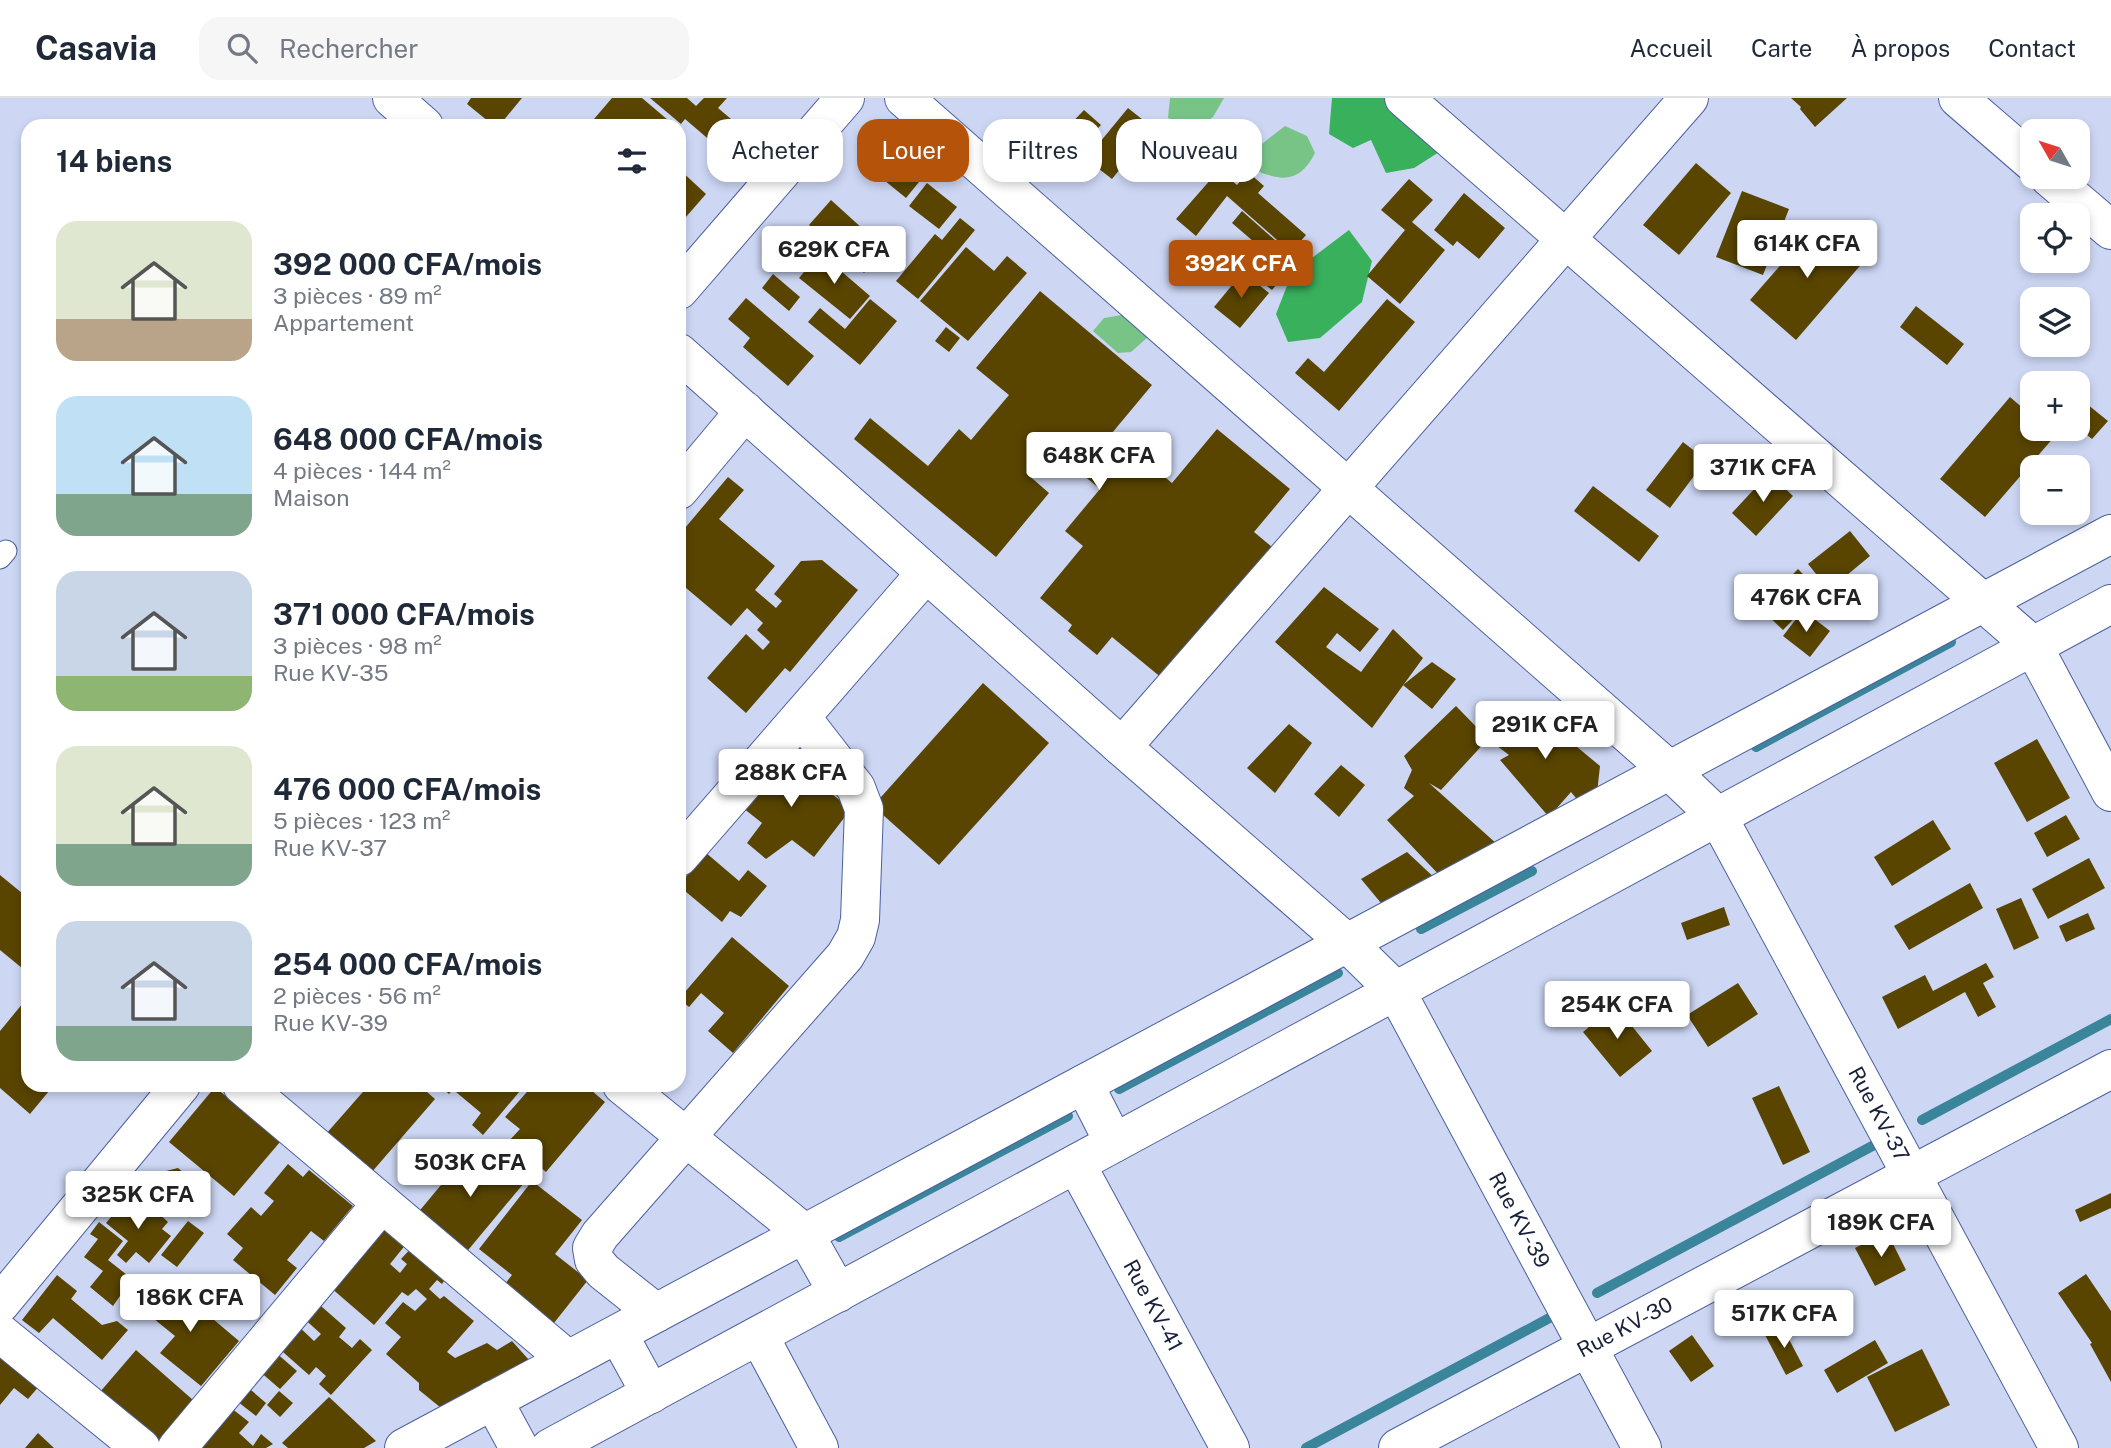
<!DOCTYPE html>
<html lang="fr">
<head>
<meta charset="utf-8">
<style>
	:root { --surface:#fff; --page:#f6f6f7; --text:#1f2937; --muted:#747a83; --line:#e0e1e3; --accent:#b45309 }
	body { margin:0; font-family:"Public Sans",sans-serif; background:var(--page); color:var(--text); height:100vh; display:flex; flex-direction:column; font-size:26px; white-space:nowrap }
	* { box-sizing:border-box; margin:0 }
	p { font-size:23px; color:var(--muted) }
	.icon { flex:none; width:38px; height:38px; fill:none; stroke:currentColor; stroke-width:2; stroke-linecap:round; stroke-linejoin:round }
	.map { position:relative; flex:1; overflow:hidden }
	.sheet { position:absolute; left:21px; top:21px; width:665px; height:973px; display:flex; flex-direction:column; background:var(--surface); border-radius:21px; box-shadow:0 4px 10px #0003 }
	.sheet>* { flex:none }
	.hud { position:absolute; left:707px; top:21px; width:665px; height:63px; display:flex; gap:14px }
	.needle { width:46px; rotate:309deg }
	.controls { position:absolute; left:2020px; top:21px; display:grid; gap:14px }
	.controls a { display:grid; place-items:center; width:70px; height:70px; border-radius:14px; background:var(--surface); box-shadow:0 4px 10px #0003; font-size:35px }
	.price { position:absolute; translate:-50% -60px; padding:0 16px; border-radius:7px; background:#fff; color:#222; font-size:23px; line-height:46px; filter:drop-shadow(0 2px 4px #0008) }
	.price::after { content:''; position:absolute; left:50%; top:42px; width:21px; height:16px; margin-left:-10px; background:inherit; clip-path:polygon(0 0,100% 0,50% 100%) }
	.price.selected { background:var(--accent); color:#fff }
	ul { padding:0; list-style:none }
	li { display:flex; align-items:center; gap:21px; height:175px; padding:0 35px }
	li span { display:grid; place-items:center; flex:none; width:196px; height:140px; border-radius:21px; color:#555 }
	li>.icon { margin-inline-start:auto }
	span .icon { width:84px; height:84px; fill:#fffc; stroke-width:1 }
	li b { font-size:30px }
	h2 { display:flex; justify-content:space-between; align-items:center; height:84px; padding:0 35px; font-size:30px }
	.chip { padding:0 24px; border-radius:21px; background:var(--surface); box-shadow:0 4px 10px #0003; font-size:24px; line-height:63px }
	.chip.selected { background:var(--accent); color:#fff }
	header { display:flex; align-items:center; gap:42px; box-sizing:border-box; height:98px; padding:0 35px; background:var(--surface); border-bottom:2px solid var(--line) }
	header strong { font-size:33px }
	nav { display:flex; gap:38px; margin-inline-start:auto; font-size:24px }
	.search { width:490px; height:63px; background:var(--page); display:flex; align-items:center; gap:18px; box-sizing:border-box; padding:0 24px; border-radius:21px; color:var(--muted); font-size:26px }
	.map>svg:first-child { display:block }
</style>
</head>
<body>
<header>
<strong>Casavia</strong>
<div class="search"><svg class="icon" aria-label="search" viewBox="0 0 24 24"><circle cx="10" cy="10" r="6"/><path d="M15 15l6 6"/></svg>Rechercher</div>
<nav><a>Accueil</a><a>Carte</a><a>À propos</a><a>Contact</a></nav>
</header>
<div class="map">
<svg width="2111" height="1350" viewBox="0 0 2111 1350">
	<rect width="100%" height="100%" fill="#cdd7f4"/>
	<g fill="#78c487">
		<path d="M1170 0H1224L1213 19 1195 32 1168 20Z"/>
		<path d="M1285 28 1307 38 1315 55C1300 85 1281 84 1253 71L1250 55Z"/>
		<path d="M1128 216 1148 239 1131 254 1118 255 1093 233 1104 220Z"/>
	</g>
	<g fill="#39b05c">
		<path d="M1332 0H1405L1447 49 1414 70 1386 75 1371 42 1353 50 1329 36Z"/>
		<path d="M1349 132 1372 163 1362 204 1320 240 1288 244 1276 216 1292 175Z"/>
	</g>
	<g fill="none" stroke-linecap="round" stroke-linejoin="round">
		<g stroke="#3a8599" stroke-width="10">
			<path d="M1756 649 1951 544"/>
			<path d="M1421 831 1532 773"/>
			<path d="M1119 991 1338 875"/>
			<path d="M1922 1022 2111 921"/>
			<path d="M839 1139 1068 1018"/>
			<path d="M1597 1195 1876 1046"/>
			<path d="M1306 1350 1555 1217"/>
		</g>
	</g>
	<g fill="#594500">
		<path d="M471 0H522L499 28H494L467 6Z"/>
		<path d="M612 0H642L675 28H588Z"/>
		<path d="M650 0H687L696 8 704 0H727L718 10 744 32 735 42 738 44 727 57 685 21 681 26Z"/>
		<path d="M1791 0H1847L1815 29 1800 11 1801 9Z"/>
		<path d="M1128 10 1153 30 1112 81 1086 61Z"/>
		<path d="M1084 12 1101 27 1078 51 1061 36Z"/>
		<path d="M892 62 919 84 906 100 879 78Z"/>
		<path d="M1696 65 1731 95 1679 157 1643 127Z"/>
		<path d="M679 71 706 96 679 127Z"/>
		<path d="M1219 72 1237 87 1248 74 1264 88 1258 95 1306 137 1291 154 1227 98 1196 138 1176 121Z"/>
		<path d="M1409 81 1433 102 1412 124 1445 152 1400 206 1367 178 1405 132 1381 112Z"/>
		<path d="M927 85 957 109 939 131 909 108Z"/>
		<path d="M1742 93 1789 111 1763 177 1716 159Z"/>
		<path d="M1464 95 1505 130 1479 161 1457 143 1453 148 1434 132Z"/>
		<path d="M831 102 885 151 864 175 809 127Z"/>
		<path d="M1242 113 1292 157 1279 172 1285 176 1272 192 1244 170 1257 154 1274 167 1267 160 1268 156 1232 125Z"/>
		<path d="M960 120 975 132 918 201 896 183 935 136 942 142Z"/>
		<path d="M1819 123 1865 162 1796 242 1750 202Z"/>
		<path d="M966 149 994 173 1007 158 1027 175 968 243 920 203Z"/>
		<path d="M820 155 870 198 850 221 799 180Z"/>
		<path d="M1243 174 1269 195 1240 230 1214 209Z"/>
		<path d="M773 176 800 199 789 213 762 190Z"/>
		<path d="M1040 193 1152 287 1102 347 1115 358 1125 346 1172 385 1217 331 1290 391 1254 434 1272 449 1163 581 1112 539 1097 557 1068 533 1072 527 1040 500 1083 448 1065 433 1100 391 1048 348 1026 375 1049 395 996 459 854 341 870 320 928 368 959 331 971 342 1009 297 976 270Z"/>
		<path d="M746 200 814 258 788 288 743 249 750 240 728 221Z"/>
		<path d="M870 201 897 223 860 267 808 224 820 210 845 231Z"/>
		<path d="M1387 201 1415 224 1339 313 1295 275 1308 260 1324 274Z"/>
		<path d="M1916 208 1964 246 1947 267 1900 229Z"/>
		<path d="M946 229 960 240 949 254 935 243Z"/>
		<path d="M2077 298 2108 323 2092 341 2077 329Z"/>
		<path d="M2010 299 2032 318V331H2047L2055 338 1985 419 1940 381Z"/>
		<path d="M1683 344 1706 362 1670 410 1646 392Z"/>
		<path d="M1769 375 1793 398 1756 438 1732 415Z"/>
		<path d="M728 379 744 392 719 421 775 468 755 492 776 510 782 503 774 496 801 463 822 462 858 492 790 574 785 570 746 615 707 580 746 536 763 552 770 544 757 532 763 525 747 510 731 528 679 484V437Z"/>
		<path d="M1593 388 1659 438 1639 464 1574 413Z"/>
		<path d="M1850 433 1870 458 1829 492 1808 466Z"/>
		<path d="M1798 471 1820 494 1783 532 1760 510Z"/>
		<path d="M1324 489 1379 531 1360 554 1337 535 1326 549 1361 574 1393 531 1423 560 1372 630 1275 544Z"/>
		<path d="M1803 512 1830 533 1810 559 1783 538Z"/>
		<path d="M1432 564 1456 581 1432 611 1403 587Z"/>
		<path d="M983 585 1049 645 939 767 873 708Z"/>
		<path d="M1524 605 1600 668 1597 695 1580 705 1571 694 1549 719 1500 662 1509 657 1488 641Z"/>
		<path d="M1456 608 1488 641 1441 692 1429 685 1498 747 1444 782 1387 722 1414 698 1404 690 1412 672 1404 658Z"/>
		<path d="M1289 626 1312 645 1275 695 1247 670Z"/>
		<path d="M2037 641 2070 700 2027 724 1994 665Z"/>
		<path d="M778 654 851 711 814 759 792 742 766 761 747 745 762 725 738 706Z"/>
		<path d="M1341 667 1365 687 1339 719 1314 696Z"/>
		<path d="M2066 717 2080 741 2047 759 2034 735Z"/>
		<path d="M1933 722 1951 751 1892 788 1874 759Z"/>
		<path d="M705 754 739 783 748 772 767 788 741 819 730 813 722 824 679 788Z"/>
		<path d="M1407 754 1439 784 1386 811 1361 781Z"/>
		<path d="M2089 760 2105 790 2048 821 2032 791Z"/>
		<path d="M0 777 28 800V875L0 852Z"/>
		<path d="M1970 785 1983 810 1909 852 1894 828Z"/>
		<path d="M2021 800 2039 840 2014 852 1996 811Z"/>
		<path d="M1724 809 1730 827 1687 842 1681 825Z"/>
		<path d="M2088 815 2095 831 2066 844 2059 828Z"/>
		<path d="M732 839 789 888 733 955 708 933 724 915 701 895 689 909 684 905 679 910V901Z"/>
		<path d="M1986 865 1994 879 1983 885 1996 909 1978 919 1965 894 1898 931 1882 899 1925 877 1933 893Z"/>
		<path d="M1738 885 1758 916 1708 949 1687 917Z"/>
		<path d="M28 899V941L24 945 28 949V987H54L30 1016 0 990V933Z"/>
		<path d="M1615 907 1652 953 1620 979 1583 934Z"/>
		<path d="M369 987H419L435 1001 371 1075 326 1036Z"/>
		<path d="M439 987H457L449 996Z"/>
		<path d="M462 987H525L483 1037 472 1027 481 1015 456 994Z"/>
		<path d="M533 987H585L605 1004 546 1074 509 1043 520 1031 505 1019Z"/>
		<path d="M1779 988 1810 1054 1783 1067 1752 1000Z"/>
		<path d="M215 989 280 1044 234 1098 169 1044Z"/>
		<path d="M476 1045 524 1085 464 1157 416 1117Z"/>
		<path d="M288 1066 303 1079 309 1072 353 1108 324 1143 311 1133 287 1162 297 1170 275 1197 233 1162 243 1150 227 1136 251 1109 261 1118 274 1103 264 1095Z"/>
		<path d="M178 1070 207 1094 188 1118 153 1089 166 1073Z"/>
		<path d="M532 1083 582 1122 555 1156 588 1182 550 1230 501 1191 512 1177 479 1151Z"/>
		<path d="M125 1089 129 1092 125 1098 139 1109 134 1114 144 1123 154 1111 168 1124 162 1131 171 1138 149 1165 136 1154 126 1165 117 1157 128 1143 106 1125 122 1106 119 1104 123 1100 119 1097Z"/>
		<path d="M2111 1095V1110L2080 1124 2075 1112Z"/>
		<path d="M379 1121 407 1145 390 1166 400 1175 407 1166 401 1161 415 1146 446 1180 442 1186 437 1182 429 1191 440 1201 444 1198 474 1223 447 1254 455 1260 487 1245 497 1252 512 1243 529 1262 446 1314 419 1292V1285L386 1256 401 1239 385 1225 403 1204 415 1213 427 1201 416 1191 408 1198 402 1194 374 1227 330 1189Z"/>
		<path d="M188 1123 204 1135 177 1169 161 1157Z"/>
		<path d="M99 1124 123 1143 108 1162 141 1188 127 1204 120 1198 113 1208 90 1189 103 1173 84 1159 98 1141 90 1136Z"/>
		<path d="M1887 1134 1906 1172 1875 1188 1855 1150Z"/>
		<path d="M2086 1176 2111 1213V1284L2090 1246 2092 1245 2058 1195Z"/>
		<path d="M57 1177 77 1193 71 1201 102 1227 117 1223 128 1232 102 1262 53 1220 39 1235 22 1222Z"/>
		<path d="M168 1183 239 1243 201 1288 160 1255 175 1238 143 1212Z"/>
		<path d="M313 1201 346 1230 339 1239 352 1250 360 1241 372 1252 331 1297 319 1286 326 1278 316 1269 309 1277 275 1247 295 1225 314 1243 321 1236 299 1216Z"/>
		<path d="M1781 1226 1803 1268 1786 1277 1764 1235Z"/>
		<path d="M1692 1237 1714 1268 1691 1284 1669 1253Z"/>
		<path d="M1875 1242 1888 1265 1837 1295 1824 1272Z"/>
		<path d="M0 1244 47 1279 28 1301 14 1290 0 1307Z"/>
		<path d="M1922 1251 1950 1307 1895 1334 1867 1279Z"/>
		<path d="M136 1252 193 1302 157 1344 100 1294Z"/>
		<path d="M274 1253 297 1273 280 1291 258 1272Z"/>
		<path d="M244 1286 266 1305 256 1318 233 1300Z"/>
		<path d="M279 1293 293 1305 280 1319 267 1307Z"/>
		<path d="M329 1299 376 1343 364 1350H288L282 1345Z"/>
		<path d="M226 1306 249 1324 239 1335 253 1348 261 1336 273 1346 266 1350H192Z"/>
		<path d="M38 1335 54 1350H25Z"/>
	</g>
	<g fill="none" stroke-linecap="round" stroke-linejoin="round">
		<g stroke="#4c609e" stroke-width="23">
			<path id="service" d="M0 460 6 453"/>
		</g>
		<g stroke="#4c609e" stroke-width="40">
			<g id="minor">
				<path d="M392 0 424 28"/>
				<path id="s1" d="M904 0 1669 672 1718 719 2059 1350"/>
				<path d="M1404 0 2033 548 2111 694"/>
				<path d="M1958 0 2032 64"/>
				<path d="M2049 79 2111 132"/>
				<path d="M679 192 845 0"/>
				<path id="s2" d="M679 255 1122 649 1347 845 1396 893 1642 1350"/>
				<path d="M679 392 745 313"/>
				<path d="M1122 649 1689 0"/>
				<path d="M679 759 926 475"/>
				<path d="M1084 986 1114 1045"/>
				<path d="M242 987 568 1262"/>
				<path d="M622 987 804 1135 838 1195"/>
				<path id="s3" d="M1076 1066 1230 1350"/>
				<path d="M0 1206 181 987"/>
				<path d="M656 1215 603 1173 594 1162 592 1150 600 1137 845 858 856 839 860 822 864 711 856 690 801 619"/>
				<path d="M0 1235 141 1350"/>
				<path d="M618 1236 651 1296"/>
				<path d="M759 1238 819 1350"/>
				<path d="M493 1302 519 1350"/>
				<path d="M177 1350 382 1105"/>
				<path d="M404 1350 2111 436"/>
				<path id="s4" d="M1398 1350 2111 971"/>
			</g>
		</g>
		<g stroke="#4c609e" stroke-width="40">
			<path id="tertiary" d="M550 1350 2111 506"/>
		</g>
		<use href="#service" stroke="#fff" stroke-width="21"/>
		<use href="#minor" stroke="#fff" stroke-width="38"/>
		<use href="#tertiary" stroke="#fff" stroke-width="38"/>
	</g>
	<g text-anchor="middle" stroke-width="7" stroke-linejoin="round" paint-order="stroke">
		<g font-size="21" fill="#18203b" stroke="#f9f9f9">
			<text dy="7" stroke="none"><textPath href="#s1" startOffset="1424">Rue KV-37</textPath></text>
			<text dy="7" stroke="none"><textPath href="#s2" startOffset="1220">Rue KV-39</textPath></text>
			<text dy="7" stroke="none"><textPath href="#s3" startOffset="161">Rue KV-41</textPath></text>
			<text dy="7" stroke="none"><textPath href="#s4" startOffset="257">Rue KV-30</textPath></text>
		</g>
	</g>
</svg>
<div class="controls">
<a><svg class="needle" viewBox="-14 -14 28 28"><path d="M0-13l5 13h-10z" fill="#e53935"/><path d="M0 13l5-13h-10z" fill="#747a83"/></svg></a>
<a><svg class="icon" aria-label="locate" viewBox="0 0 24 24"><circle cx="12" cy="12" r="6"/><path d="M12 2v4M12 18v4M2 12h4M18 12h4"/></svg></a>
<a><svg class="icon" aria-label="layers" viewBox="0 0 24 24"><path d="M12 4l9 5-9 5-9-5zM3 14l9 5 9-5"/></svg></a>
<a>+</a>
<a>−</a>
</div>
<b class="price" style="left:1807px;top:182px">614K CFA</b>
<b class="price" style="left:834px;top:188px">629K CFA</b>
<b class="price selected" style="left:1241px;top:202px">392K CFA</b>
<b class="price" style="left:1099px;top:394px">648K CFA</b>
<b class="price" style="left:1763px;top:406px">371K CFA</b>
<b class="price" style="left:1806px;top:536px">476K CFA</b>
<b class="price" style="left:1545px;top:663px">291K CFA</b>
<b class="price" style="left:791px;top:711px">288K CFA</b>
<b class="price" style="left:1617px;top:943px">254K CFA</b>
<b class="price" style="left:470px;top:1101px">503K CFA</b>
<b class="price" style="left:138px;top:1133px">325K CFA</b>
<b class="price" style="left:1881px;top:1161px">189K CFA</b>
<b class="price" style="left:190px;top:1236px">186K CFA</b>
<b class="price" style="left:1784px;top:1252px">517K CFA</b>
<div class="hud">
<a class="chip">Acheter</a>
<a class="chip selected">Louer</a>
<a class="chip">Filtres</a>
<a class="chip">Nouveau</a>
</div>
<section class="sheet">
<h2>14 biens<svg class="icon" aria-label="filters" viewBox="0 0 24 24"><path d="M4 7h16M4 17h16"/><circle cx="9" cy="7" r="2"/><circle cx="15" cy="17" r="2"/></svg></h2>
<ul>
<li><span style="background:linear-gradient(#dfe7d0 70%,#b9a48a 0)"><svg class="icon" aria-label="home" viewBox="0 0 24 24"><path d="M3 11l9-7 9 7M6 9v11h12V9"/></svg></span><div><b>392 000 CFA/mois</b><p>3 pièces · 89 m²</p><p>Appartement</p></div></li>
<li><span style="background:linear-gradient(#bfe0f5 70%,#7fa58c 0)"><svg class="icon" aria-label="home" viewBox="0 0 24 24"><path d="M3 11l9-7 9 7M6 9v11h12V9"/></svg></span><div><b>648 000 CFA/mois</b><p>4 pièces · 144 m²</p><p>Maison</p></div></li>
<li><span style="background:linear-gradient(#c9d6e8 75%,#8fb573 0)"><svg class="icon" aria-label="home" viewBox="0 0 24 24"><path d="M3 11l9-7 9 7M6 9v11h12V9"/></svg></span><div><b>371 000 CFA/mois</b><p>3 pièces · 98 m²</p><p>Rue KV-35</p></div></li>
<li><span style="background:linear-gradient(#dfe7d0 70%,#7fa58c 0)"><svg class="icon" aria-label="home" viewBox="0 0 24 24"><path d="M3 11l9-7 9 7M6 9v11h12V9"/></svg></span><div><b>476 000 CFA/mois</b><p>5 pièces · 123 m²</p><p>Rue KV-37</p></div></li>
<li><span style="background:linear-gradient(#c9d6e8 75%,#7fa58c 0)"><svg class="icon" aria-label="home" viewBox="0 0 24 24"><path d="M3 11l9-7 9 7M6 9v11h12V9"/></svg></span><div><b>254 000 CFA/mois</b><p>2 pièces · 56 m²</p><p>Rue KV-39</p></div></li>
</ul>
</section>
</div>
</body>
</html>
